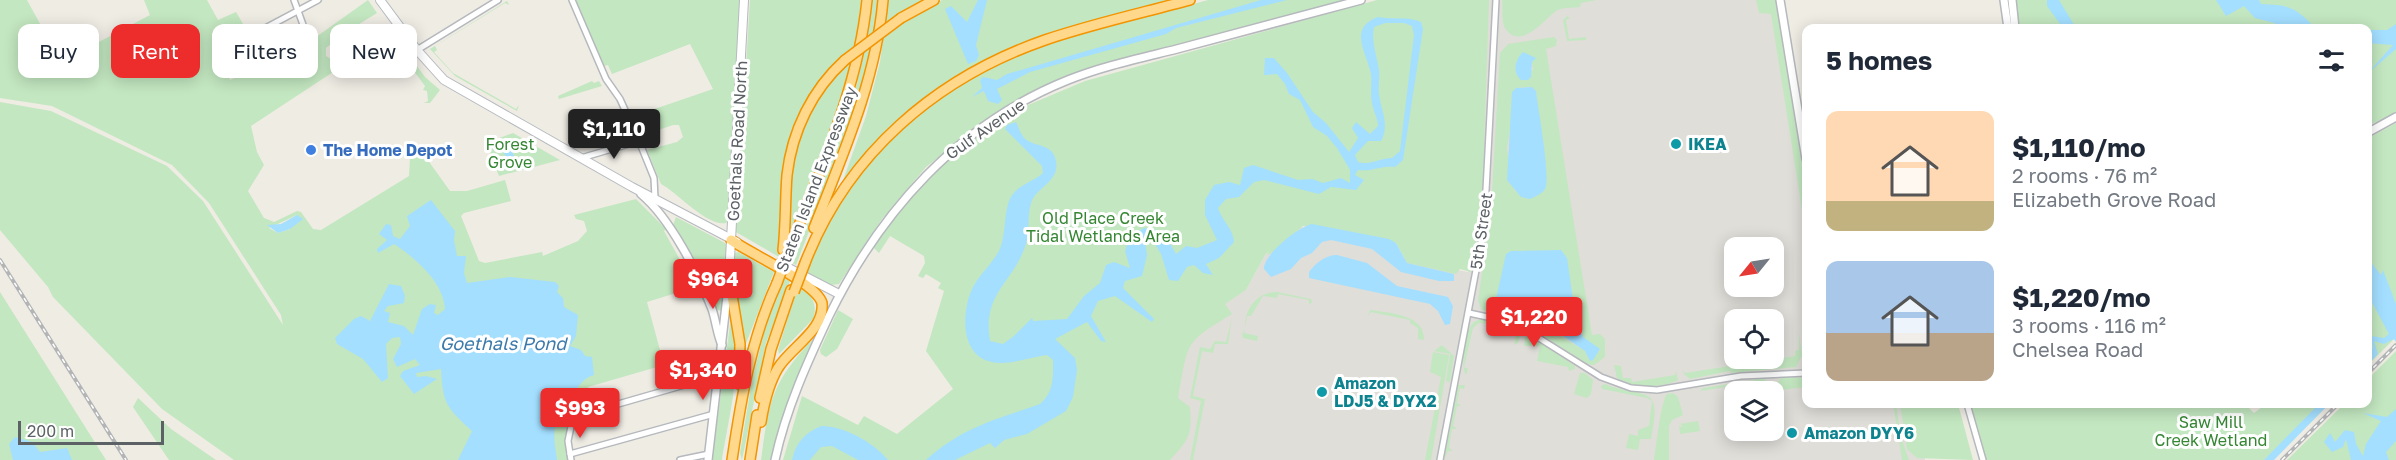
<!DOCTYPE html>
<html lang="en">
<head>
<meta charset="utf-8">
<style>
	:root { --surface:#fff; --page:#f6f6f7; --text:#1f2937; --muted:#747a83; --accent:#ed2c2c }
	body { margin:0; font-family:"Golos Text",sans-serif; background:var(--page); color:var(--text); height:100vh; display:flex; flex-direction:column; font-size:22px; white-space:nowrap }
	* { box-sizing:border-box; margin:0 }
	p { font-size:20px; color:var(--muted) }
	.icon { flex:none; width:33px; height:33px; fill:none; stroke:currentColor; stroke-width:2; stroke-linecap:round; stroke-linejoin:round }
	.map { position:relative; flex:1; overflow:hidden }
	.details { position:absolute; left:1802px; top:24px; width:570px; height:384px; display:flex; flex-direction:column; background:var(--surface); border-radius:12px; box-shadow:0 3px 15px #0003 }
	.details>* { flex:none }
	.hud { position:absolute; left:18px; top:24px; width:570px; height:54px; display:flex; gap:12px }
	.needle { width:39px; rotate:240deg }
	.tools { position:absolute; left:1724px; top:237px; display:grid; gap:12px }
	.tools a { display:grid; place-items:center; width:60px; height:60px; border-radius:12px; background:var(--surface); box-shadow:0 3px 15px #0003; font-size:30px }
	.scale { position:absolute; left:18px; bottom:15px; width:146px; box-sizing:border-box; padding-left:6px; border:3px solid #5c6165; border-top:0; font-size:16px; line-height:21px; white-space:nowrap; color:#5c6165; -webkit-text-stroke:4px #fff; paint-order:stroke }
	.price { position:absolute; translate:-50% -51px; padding:0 14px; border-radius:6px; background:var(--accent); color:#fff; font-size:20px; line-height:39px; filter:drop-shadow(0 2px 3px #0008) }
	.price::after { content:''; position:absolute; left:50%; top:36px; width:18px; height:14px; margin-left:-9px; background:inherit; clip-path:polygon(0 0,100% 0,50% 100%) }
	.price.on { background:#222; color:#fff }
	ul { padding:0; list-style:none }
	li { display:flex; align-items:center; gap:18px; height:150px; padding:0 24px }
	li span { display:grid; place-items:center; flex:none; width:168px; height:120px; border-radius:12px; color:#555 }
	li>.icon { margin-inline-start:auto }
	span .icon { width:72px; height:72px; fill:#fffc; stroke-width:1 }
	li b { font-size:26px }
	h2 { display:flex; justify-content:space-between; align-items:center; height:72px; padding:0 24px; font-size:26px }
	.tag { padding:0 21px; border-radius:12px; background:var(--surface); box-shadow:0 3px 15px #0003; font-size:21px; line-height:54px }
	.tag.on { background:var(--accent); color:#fff }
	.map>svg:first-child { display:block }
</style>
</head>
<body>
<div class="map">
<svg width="2396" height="460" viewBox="0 0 2396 460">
	<rect width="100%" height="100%" fill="#efece4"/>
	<path fill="#e0ded9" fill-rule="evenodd" d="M1479 0H1774L1806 197V404H1917L1925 460H1152L1189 326 1246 290 1265 255 1295 225 1411 261 1468 272ZM1734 248H1773V286H1734ZM1734 320H1773V358H1734ZM1734 392H1773V430H1734Z"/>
	<g fill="#c3e7c0" fill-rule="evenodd">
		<path d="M0 0H27L61 62 150 15 144 0H207L218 20 236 12 249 34 220 52 230 80 256 68 279 67 315 52 316 37 368 0 377 13 343 34 326 48V56L331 59 348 50 350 53 356 50 359 55 251 126 257 152 264 165 248 191 264 218 274 222 297 211 301 212 313 229 321 230 409 176 410 158 422 152 450 191H467L505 180 511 201 464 213 461 216 479 261 485 263 542 252 543 256 578 241 587 231 584 221 576 219 574 215 636 199 666 229 664 231 695 287 647 302 664 365 588 387 585 409 569 418 566 437 569 460H234L162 409 53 297 48 287 0 230V102L51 111 167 166 203 201 283 325 281 315 209 203 172 165 52 106 0 98ZM297 215 290 229 278 233 269 228Z"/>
		<path d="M576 0H742L729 219 726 223C707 227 677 192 661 184L647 150 677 142 683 137 679 125H673L641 136 634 119 637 115 713 89 690 44 612 74 608 65 604 66Z"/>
		<path d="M750 0H861L856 44 835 63 808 97 792 133 779 257 736 232Z"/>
		<path d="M871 0H878C869 92 829 179 796 265L789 261 857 84Z"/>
		<path d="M888 0H924L888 21 886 30 942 0H1182L1054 31 1008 49 975 67 869 150 841 186 866 116 880 62Z"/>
		<path d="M1208 0H1344L1095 68 1044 87 990 117 926 167 882 219 839 284 831 285 804 271 826 222 848 190 884 145 929 106 981 71 1034 47Z"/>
		<path d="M1377 0H1489L1482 210 1471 272 1460 269 1456 274 1407 263 1396 243 1303 226 1272 253 1267 255 1269 251 1265 255 1246 290 1225 304 1232 314C1182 344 1189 342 1178 398L1190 407C1192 436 1189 439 1170 460H783L807 379 802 396 858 425 864 416 897 434 953 389 926 351 944 291 938 288 941 283 926 274 923 278 918 276 925 263 924 256 890 236 879 253 873 247 924 180 991 125 1021 108 1085 81Z"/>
		<path d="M1502 0H1597L1581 3 1580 7C1573 8 1562 7 1556 11 1546 18 1520 52 1505 28 1501 21 1503 8 1502 0Z"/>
		<path d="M1756 0H1777L1806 181V235L1771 14 1759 13Z"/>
		<path d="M2016 0H2396V113L2367 126V28H2019Z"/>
		<path d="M507 1 509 5 505 3 440 43 435 46 437 50 434 52 453 73 516 109 519 105 517 111 455 76 430 49Z"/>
		<path d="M1567 16 1570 18 1566 20 1569 39 1586 37V40L1567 41 1563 20Z"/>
		<path d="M1554 37 1557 40 1556 46 1546 49 1592 335 1600 334 1605 339V357L1594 365 1587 364 1527 325 1482 310 1478 301 1491 210 1500 53 1508 44ZM1523 52 1532 62 1533 70 1517 76 1516 63ZM1531 87 1536 91 1539 127 1515 192 1507 149 1516 88ZM1568 307 1576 315 1583 338 1600 350 1590 361 1585 351 1554 332 1548 313Z"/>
		<path d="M402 46 425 77 440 90 430 103H424L428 101 427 91 423 90 425 86 399 51 395 53Z"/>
		<path d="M854 56 843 96 789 233H787C789 207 787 179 793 154 801 115 825 82 854 56Z"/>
		<path d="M592 81 594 83 599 81 602 86 559 99 558 96Z"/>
		<path d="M2396 123V306L2367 261V139Z"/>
		<path d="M513 133 560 160 499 176 486 143Z"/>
		<path d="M676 217 725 243 728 248 721 311 716 309 673 225Z"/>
		<path d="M738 252 774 272 743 351 734 292 735 253Z"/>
		<path d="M782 277 790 281 766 343 742 460 740 453 752 380 771 306Z"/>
		<path d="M798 285C811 294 817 302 814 318L779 354 778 350Z"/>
		<path d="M2367 288 2395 338 2367 366Z"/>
		<path d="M0 292 106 460H0Z"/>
		<path d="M1277 292 1311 299 1312 303 1309 304V300L1278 294 1277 298 1263 296 1251 316H1247L1244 333 1258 336 1257 341 1243 338C1241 331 1245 333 1245 326 1245 309 1257 292 1277 292Z"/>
		<path d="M838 310 853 319 837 349 826 357 821 354 820 350Z"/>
		<path d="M1370 310C1389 313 1425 314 1424 340L1418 339V328L1410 323V320L1371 312 1368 316Z"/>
		<path d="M731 317C747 345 727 427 722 460H712Z"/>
		<path d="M1232 318 1228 344H1215L1213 353 1202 351 1193 396 1205 399 1193 460H1190L1201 401 1190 398 1200 347 1210 349 1215 341 1226 342Z"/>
		<path d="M1482 319 1519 330 1521 333 1518 343 1514 345 1517 332 1496 328V324L1479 323 1473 328 1464 367 1468 369 1466 375C1460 367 1465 330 1473 323 1475 321 1478 320 1482 319Z"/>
		<path d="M1799 333 1802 355 1796 367 1731 373 1730 371 1690 379 1684 374 1683 369 1685 373 1795 356V351L1799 350Z"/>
		<path d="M1530 336 1575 366V369L1569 371 1568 367 1537 361 1540 346H1524L1525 337Z"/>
		<path d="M813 339 788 403 773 460H761C769 402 771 383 813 339Z"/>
		<path d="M1442 345 1454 356 1450 382 1446 381 1450 354 1434 351Z"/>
		<path d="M2396 351V460H2287L2344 404H2367V380Z"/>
		<path d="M1433 352 1449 355 1431 460H1425L1441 377 1430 372Z"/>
		<path d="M1614 365 1621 366 1623 378H1631L1632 382 1675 375 1676 371 1678 380C1662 388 1633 389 1617 378Z"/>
		<path d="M1580 373H1585L1593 380 1591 394 1587 398 1574 394Z"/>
		<path d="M1755 377H1765L1768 391H1759L1757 382 1700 391 1703 388 1755 380Z"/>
		<path d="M1782 377 1806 378V387L1781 390 1778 381Z"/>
		<path d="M1605 384C1646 400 1663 382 1651 439H1640L1638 450 1626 448 1629 434 1638 436V430L1649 426 1652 401 1647 398 1602 389 1601 386Z"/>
		<path d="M1458 385H1465L1464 389 1460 388 1457 403 1461 406H1457L1453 426 1457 429H1452L1449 448 1453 451H1448L1444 460Z"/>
		<path d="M1667 394 1673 393 1678 397 1683 415 1672 420 1669 426V460H1654C1656 448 1661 400 1667 394Z"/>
		<path d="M138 398 171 429 216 460H169L133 407Z"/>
		<path d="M1893 404H1896L1901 437 1909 460H1902Z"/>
		<path d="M1900 404H1958L1973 460 1917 458 1907 449Z"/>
		<path d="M1970 404H2245L2254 413 2266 404H2329L2273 460H1985Z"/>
		<path d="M1698 421 1700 431 1680 434 1679 426 1682 427V425L1679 424Z"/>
	</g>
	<g fill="#a4dfff" fill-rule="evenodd">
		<path d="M978 0H987L976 45 979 55 976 61 968 64 945 9 951 6 967 22Z"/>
		<path d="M1261 0H1287L1176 28 1166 34 1030 72 997 89 1002 100 998 104 988 101 984 91 972 97 982 88 980 80 983 77 997 80 1007 74Z"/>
		<path d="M2047 0H2059L2076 28H2063L2047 6Z"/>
		<path d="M2216 0H2259L2261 4C2289 5 2296 7 2315 28H2281L2274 23 2255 18 2244 6 2226 16Z"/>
		<path d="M1378 17C1392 20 1408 16 1421 22L1423 29 1403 160 1395 167C1381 165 1372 172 1358 170L1355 175 1364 180 1356 190 1331 187 1319 194 1264 180 1254 182 1239 197 1226 199 1218 208C1222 221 1233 228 1234 242L1219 258 1206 264 1213 275 1203 273 1194 265 1187 267 1178 281 1169 280 1161 254 1152 239 1145 241 1147 255 1142 276 1125 281 1123 288 1154 319 1152 322 1115 296 1098 301 1091 316 1106 342 1101 341 1087 322 1055 339 1075 358 1077 370 1073 397 1066 411 1027 434 1004 440 995 448 990 443 955 460H926C963 427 995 420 1040 404 1054 392 1053 378 1053 360L1047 355C1030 357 1005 367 988 361 960 352 962 311 972 289 979 275 991 265 999 251 1007 235 1003 205 1013 194 1021 184 1034 181 1043 173L1042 166 1005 129 1007 125 1016 122C1019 128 1021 137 1028 141 1040 147 1053 145 1056 161 1060 182 1036 187 1031 203 1027 216 1030 231 1026 244 1013 284 982 292 990 341L1003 344 1014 336 1032 318 1033 321 1067 319 1084 296 1100 283 1106 265 1114 262 1130 268 1125 251 1130 236 1144 228 1163 231 1176 254 1186 246 1197 248 1217 240 1205 215V200L1214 185 1229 182 1240 185 1244 168 1253 165 1298 180 1312 179 1323 183 1341 178 1350 183V170L1337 148 1327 136 1313 127 1300 100 1289 94 1285 84 1277 74 1264 75 1265 58H1274L1287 73 1313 112 1326 123 1349 152 1358 138 1352 128 1356 122 1370 134 1378 126C1378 118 1373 111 1372 103 1370 94 1372 84 1371 74 1367 53 1347 28 1378 17ZM1385 23H1404L1412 26 1414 35 1400 151 1392 158C1381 158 1368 166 1358 162L1355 155 1368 141H1381C1390 125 1381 111 1379 94 1378 86 1380 78 1379 70 1377 56 1371 42 1374 27Z"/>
		<path d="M2396 24V49L2367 74 2393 45 2367 43V30H2387Z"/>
		<path d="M1523 52 1536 58 1532 62 1531 77 1528 80H1521C1512 72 1515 60 1523 52Z"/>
		<path d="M1532 87 1536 91C1538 109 1551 178 1545 189 1542 194 1536 196 1530 199L1521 197 1507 180 1512 92 1516 88Z"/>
		<path d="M506 138 514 156 511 162 501 150V143Z"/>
		<path d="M431 200 455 231 454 240 457 256H466L464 273 467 283 510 277 555 282 559 286 557 292 563 298 564 307 578 315 576 336 570 346 581 350 585 356 592 357 594 375C583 378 580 385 573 394 552 418 552 429 557 460H458L472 431C446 407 443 404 441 369L416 373 417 377 426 376 437 379 414 394 400 376 403 371 420 365 415 359 397 367 393 359 401 344 400 337 392 338 386 344 388 378 382 382 363 359 337 344 335 338 354 319 361 316 370 321 389 284 401 286 405 296 404 303 388 306 384 311 390 313 388 322 404 326 413 335 422 309 430 304 436 305 434 313 438 315 445 309C444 282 414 257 394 244L378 253 377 249 387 240 379 234 386 224 391 225 393 236 400 239 410 226 407 216Z"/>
		<path d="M297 215 303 219 290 229 278 233 267 225 281 224Z"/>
		<path d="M1312 224 1389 239 1396 243 1407 263 1454 274V281H1439L1401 272 1372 249 1331 240 1322 242 1312 253 1301 258 1291 269 1271 277 1264 269C1263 255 1298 227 1312 224Z"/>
		<path d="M1561 250 1567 258 1573 300C1554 315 1520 313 1499 305L1496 299 1506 254 1511 251Z"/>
		<path d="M1337 255 1367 263 1397 286 1448 297 1453 306 1450 324 1445 325 1438 311 1430 304 1309 278V272C1316 263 1325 255 1337 255Z"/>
		<path d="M2367 257 2381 275 2383 270 2396 304V342L2394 339 2384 344 2374 341 2378 354 2367 365V355L2373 348 2371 336 2384 338 2389 334 2367 293Z"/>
		<path d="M1568 307 1576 315 1583 337 1600 349 1593 360 1590 361 1585 351 1542 322 1548 313Z"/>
		<path d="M2319 404H2329L2274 460H2264Z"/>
		<path d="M2396 409V441L2386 452 2389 460H2351L2346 439 2343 447 2332 452 2324 442 2330 433 2335 442 2345 430 2354 432 2356 444 2363 456 2366 444 2381 421 2363 413 2387 417Z"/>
		<path d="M821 426C844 426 873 442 888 460H858L832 446 821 447 810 460H792C796 442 805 433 821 426Z"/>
		<path d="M15 437 32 442 40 452 67 448 72 460H13L9 444Z"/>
	</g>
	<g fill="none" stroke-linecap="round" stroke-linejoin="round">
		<g stroke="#b5b8bc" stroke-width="8">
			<g id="minor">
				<path d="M572 0 606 79 620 99 639 141 654 178 655 198"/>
				<path d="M228 48 318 0"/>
				<path d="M417 50 498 0"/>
				<path d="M279 59 310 44 294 0"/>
				<path d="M581 158 639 141"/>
				<path d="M1469 313 1515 323 1601 377 1631 388 1657 390 1741 376 1806 373"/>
				<path d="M1967 404 1983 460"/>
				<path d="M570 454 714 414"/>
				<path d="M571 460 568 441 573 417 719 375"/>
				<path d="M680 460 709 454"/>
				<path d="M1440 460 1484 228 1496 0"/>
			</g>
		</g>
		<g stroke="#b5b8bc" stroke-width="10">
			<g id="tertiary">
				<path d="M1780 0 1806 159"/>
				<path d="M2004 0 2008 28"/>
				<path d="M2012 0 2015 28"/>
				<path d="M2367 133 2396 117"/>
				<path d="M641 194C670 218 698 273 712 309 716 321 717 334 722 345"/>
				<path d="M708 460 728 288"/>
				<path d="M775 460C786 409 807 363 829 316 880 212 958 124 1068 80 1103 66 1141 58 1177 49 1239 33 1300 16 1361 0"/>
			</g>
		</g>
		<g stroke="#b6babf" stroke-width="10">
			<g id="secondary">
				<path d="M380 0 417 50 444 80 632 187 737 242"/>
				<path d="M779 263 839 294"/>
				<path d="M729 277 744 0"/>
			</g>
		</g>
		<g stroke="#f39400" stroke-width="12">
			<g id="motorway">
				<path d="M901 18 934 0"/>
				<path d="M814 228C843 154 876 80 883 0"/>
				<path d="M731 240C751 254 816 283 822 303 825 330 791 347 778 368 768 385 764 403 761 422"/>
				<path d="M783 250C786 225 785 200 787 175 792 131 812 90 845 60"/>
				<path d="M788 253C820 170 858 89 867 0"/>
				<path d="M805 263C847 154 936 78 1045 40 1092 24 1142 13 1190 0"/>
				<path d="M729 277 740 344 739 384"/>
				<path d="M760 398 771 349 791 290"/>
				<path d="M732 460C741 399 751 339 777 283"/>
				<path d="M750 460 757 415"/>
			</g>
		</g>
		<use href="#minor" stroke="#fff" stroke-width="5"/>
		<use href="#tertiary" stroke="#fff" stroke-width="7"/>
		<use href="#secondary" stroke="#fff" stroke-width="8"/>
		<use href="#motorway" stroke="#ffd88b" stroke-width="9"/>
		<g stroke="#b3b4b5" stroke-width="4">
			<g id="rail">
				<path d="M0 260 126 460"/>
				<path d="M2367 374 2396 345"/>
				<path d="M2282 460 2338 404"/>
			</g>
		</g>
		<use href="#rail" stroke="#fff" stroke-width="1.5" stroke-dasharray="4.5" stroke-linecap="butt"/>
		<g stroke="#f39400" stroke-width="12" stroke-linecap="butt">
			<g id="motorway-bridge">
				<path d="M845 60 901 18"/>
				<path d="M777 283 788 253"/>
				<path d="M794 292 805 263"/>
			</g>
		</g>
		<use href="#motorway-bridge" stroke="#ffd88b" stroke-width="9"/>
	</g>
	<g fill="#0f9aa8" stroke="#fff" stroke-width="2">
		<circle cx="1676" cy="144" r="6"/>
		<circle cx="1322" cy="392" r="6"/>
		<circle cx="1792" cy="433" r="6"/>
	</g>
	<circle fill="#3f7fe0" stroke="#fff" stroke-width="2" cx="311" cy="150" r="6"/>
	<g text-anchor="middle" stroke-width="6" stroke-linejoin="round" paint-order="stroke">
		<g font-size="16" fill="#5c6165" stroke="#fff">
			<text transform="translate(985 129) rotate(-35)" y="6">Gulf Avenue</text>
			<text transform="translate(737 141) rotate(-87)" y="6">Goethals Road North</text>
			<text transform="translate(816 179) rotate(-69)" y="6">Staten Island Expressway</text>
			<text transform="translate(1481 231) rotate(-82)" y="6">5th Street</text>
		</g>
		<g font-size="16" fill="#358633" stroke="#fff">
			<text x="510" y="150">Forest<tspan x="510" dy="18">Grove</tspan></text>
			<text x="1103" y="224">Old Place Creek<tspan x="1103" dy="18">Tidal Wetlands Area</tspan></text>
			<text x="2211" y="428">Saw Mill<tspan x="2211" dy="18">Creek Wetland</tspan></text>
		</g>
		<g font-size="16" font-weight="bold" fill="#0d838f" stroke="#fff" text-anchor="start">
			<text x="1688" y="150">IKEA</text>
			<text x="1334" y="389">Amazon<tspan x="1334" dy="18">LDJ5 &amp; DYX2</tspan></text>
			<text x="1804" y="439">Amazon DYY6</text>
		</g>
		<g font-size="16" font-weight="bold" fill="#366cbe" stroke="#fff" text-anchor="start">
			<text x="323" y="156">The Home Depot</text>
		</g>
		<g font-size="18" font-style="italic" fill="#3c7aab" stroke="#fff">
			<text x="503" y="350">Goethals Pond</text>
		</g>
	</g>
</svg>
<div class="tools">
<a><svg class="needle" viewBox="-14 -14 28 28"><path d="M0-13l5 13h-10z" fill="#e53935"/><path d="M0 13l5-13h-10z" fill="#747a83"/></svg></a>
<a><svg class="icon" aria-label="locate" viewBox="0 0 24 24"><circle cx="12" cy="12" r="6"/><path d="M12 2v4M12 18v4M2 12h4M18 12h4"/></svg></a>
<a><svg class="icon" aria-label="layers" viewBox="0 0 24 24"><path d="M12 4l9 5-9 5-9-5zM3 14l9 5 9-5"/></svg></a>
</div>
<div class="scale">200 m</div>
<b class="price on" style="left:614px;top:160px">$1,110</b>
<b class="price" style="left:713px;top:310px">$964</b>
<b class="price" style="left:1534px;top:348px">$1,220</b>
<b class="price" style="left:703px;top:401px">$1,340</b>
<b class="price" style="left:580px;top:439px">$993</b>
<div class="hud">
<a class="tag">Buy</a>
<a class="tag on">Rent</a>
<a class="tag">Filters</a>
<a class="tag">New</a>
</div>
<section class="details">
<h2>5 homes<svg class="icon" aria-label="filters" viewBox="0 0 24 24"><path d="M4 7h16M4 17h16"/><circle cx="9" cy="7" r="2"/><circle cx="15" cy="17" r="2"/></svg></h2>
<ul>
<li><span style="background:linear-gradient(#ffd9b3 75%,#c2b280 0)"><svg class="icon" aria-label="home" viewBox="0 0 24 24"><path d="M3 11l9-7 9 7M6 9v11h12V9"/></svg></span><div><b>$1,110/mo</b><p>2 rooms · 76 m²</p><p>Elizabeth Grove Road</p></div></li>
<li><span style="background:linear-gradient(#a9c7e8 60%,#b9a48a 0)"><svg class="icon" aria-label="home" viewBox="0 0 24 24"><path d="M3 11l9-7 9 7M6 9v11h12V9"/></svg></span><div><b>$1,220/mo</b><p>3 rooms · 116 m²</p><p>Chelsea Road</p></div></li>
</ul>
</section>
</div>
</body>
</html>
